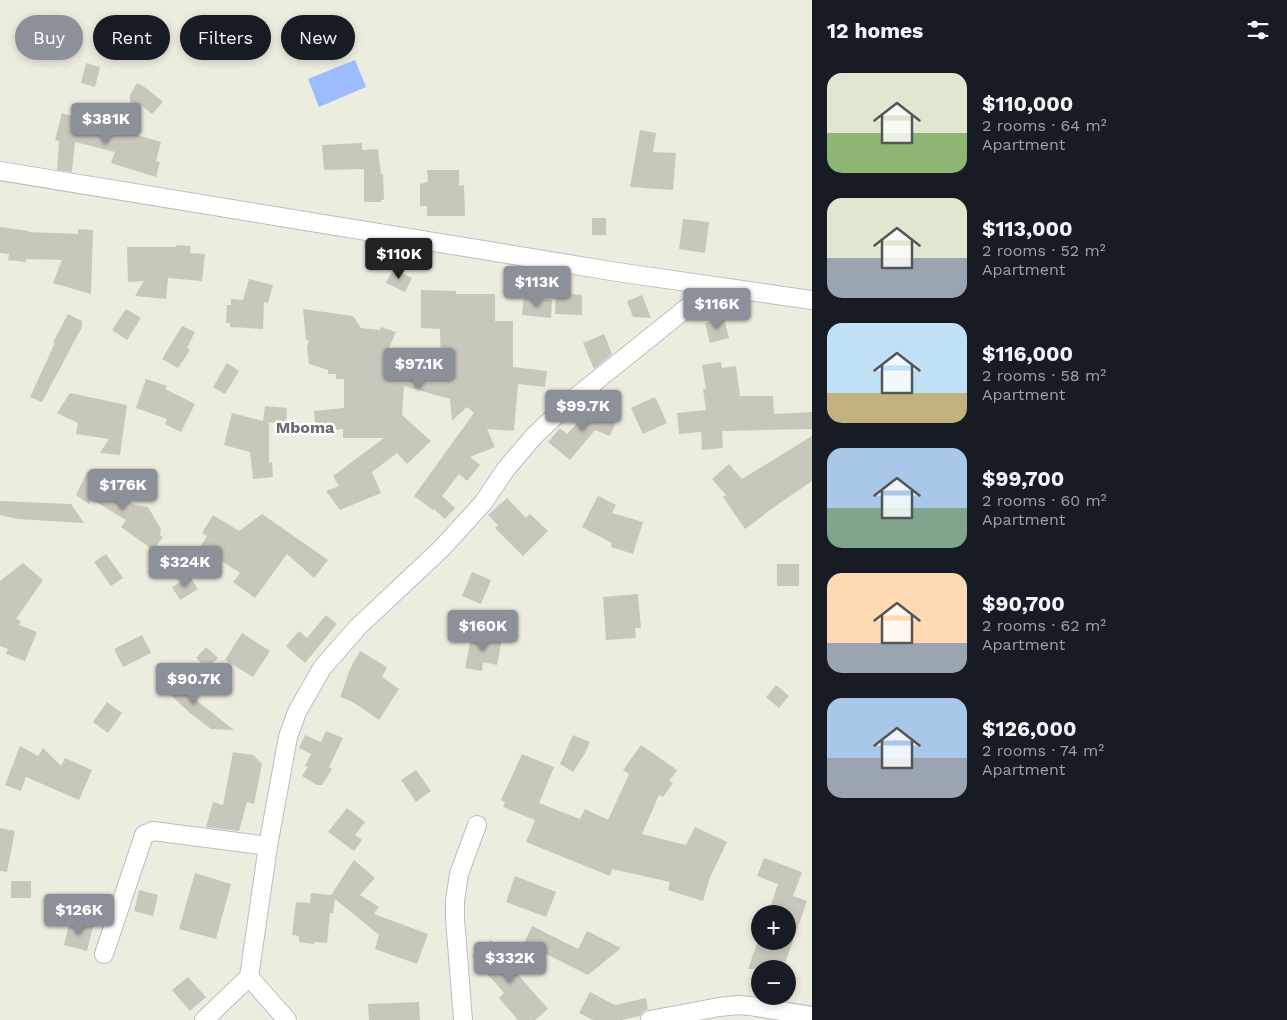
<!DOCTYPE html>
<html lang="en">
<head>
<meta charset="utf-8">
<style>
	:root { --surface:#171b24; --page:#20242c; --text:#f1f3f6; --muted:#9ea1a6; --accent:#8c9099 }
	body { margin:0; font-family:"Work Sans",sans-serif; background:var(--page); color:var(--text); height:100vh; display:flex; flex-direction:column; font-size:19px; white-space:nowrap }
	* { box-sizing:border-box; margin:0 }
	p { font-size:16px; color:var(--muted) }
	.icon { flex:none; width:28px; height:28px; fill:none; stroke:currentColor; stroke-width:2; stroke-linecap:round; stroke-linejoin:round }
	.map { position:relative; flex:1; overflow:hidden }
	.drawer { display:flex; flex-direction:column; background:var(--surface); width:475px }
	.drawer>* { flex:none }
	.top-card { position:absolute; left:15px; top:15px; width:475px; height:45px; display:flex; gap:10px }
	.buttons { position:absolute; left:751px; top:905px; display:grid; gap:10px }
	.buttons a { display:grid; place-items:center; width:45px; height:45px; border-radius:50%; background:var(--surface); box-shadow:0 2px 8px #0003; font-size:25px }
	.price { position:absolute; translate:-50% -42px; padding:0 11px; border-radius:5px; background:var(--accent); color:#fff; font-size:16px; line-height:32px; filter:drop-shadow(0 1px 2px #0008) }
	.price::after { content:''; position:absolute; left:50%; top:30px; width:15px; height:11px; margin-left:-8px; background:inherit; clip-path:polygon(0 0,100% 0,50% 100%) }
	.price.selected { background:#222; color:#fff }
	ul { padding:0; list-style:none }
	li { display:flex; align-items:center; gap:15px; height:125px; padding:0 15px }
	li span { display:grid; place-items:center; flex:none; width:140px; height:100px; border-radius:15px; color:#555 }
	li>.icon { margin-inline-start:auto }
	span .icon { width:60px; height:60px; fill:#fffc; stroke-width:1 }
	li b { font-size:21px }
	h2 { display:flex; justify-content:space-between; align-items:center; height:60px; padding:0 15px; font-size:21px }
	.chip { padding:0 18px; border-radius:22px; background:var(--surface); box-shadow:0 2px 8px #0003; font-size:18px; line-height:45px }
	.chip.selected { background:var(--accent); color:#fff }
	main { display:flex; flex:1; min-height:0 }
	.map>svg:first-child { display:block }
</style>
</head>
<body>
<main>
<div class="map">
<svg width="812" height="1020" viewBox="0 0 812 1020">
	<rect width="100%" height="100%" fill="#ececdf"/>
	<path fill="#9cbcff" d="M355 60 366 87 319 107 308 79Z"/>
	<g fill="#c7c7bc">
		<path d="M86 63 100 67 95 87 81 83Z"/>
		<path d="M137 83 146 88 163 102 152 114 142 106 130 105V95Z"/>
		<path d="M62 113 161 142 156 161 160 162 156 177 111 163 115 152 75 142 72 172 57 170 59 141 55 140Z"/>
		<path d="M640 130 656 133 653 152 676 153 673 190 630 187Z"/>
		<path d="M362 143V150L378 149 381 174H383L384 200H381V202H364V169L324 170 322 145Z"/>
		<path d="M427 170H459V186L464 185 465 216H427V206H420V184L428 182Z"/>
		<rect x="592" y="218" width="14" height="17"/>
		<path d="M683 219 709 222 705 253 679 249Z"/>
		<path d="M0 227 29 231V232L78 234V229L93 230 91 294 53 283 62 260 26 259V262L8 260 9 254 0 253Z"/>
		<path d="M176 245 191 246 190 253 205 254 202 281 168 278 166 299 135 296 144 281 128 282 127 247H176Z"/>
		<path d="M393 269 412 278 405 292 386 283Z"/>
		<path d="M249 279 273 285 268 303 264 302 263 329 230 327V323H226L227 305H231V299L243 300Z"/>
		<path d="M421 290 456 291V294H495V321H513V367L547 371 545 387 518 384 514 431 487 429 495 447 470 457 480 465 467 481 459 474 442 496 455 508 445 519 434 509 433 510 414 496 474 413 467 407 452 421 450 399 404 386 402 415 431 441 407 464 397 453 372 472 381 493 340 510 326 491 339 486 333 476 384 438H343V429L316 432 314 411 344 408V379H336V374H328V370L309 364 307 347 309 340H306L303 309 353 316 361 328 380 330 381 327 396 332 383 362H397V365L403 364V370L429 373V371L441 374 440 329 421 328Z"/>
		<path d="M556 293 582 295V315L555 314Z"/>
		<path d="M642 295 651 318 633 317 627 301Z"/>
		<path d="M524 298 552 300 551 318 522 315Z"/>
		<path d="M126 309 141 318 127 340 112 330Z"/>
		<path d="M68 314 82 321V327L42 402 30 397 55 343 53 342Z"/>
		<path d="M724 318 729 338 710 343 705 323Z"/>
		<path d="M182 326 195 332 187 348 190 350 178 368 162 359Z"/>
		<path d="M604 334 612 354 594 369 583 343Z"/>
		<path d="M721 362 722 368 736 366 740 396H773L774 414 812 412V429L722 431 723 448 702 450 701 432 679 434 677 413 706 410 703 389H706L702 365Z"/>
		<path d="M227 363 239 371 225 394 213 387Z"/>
		<path d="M146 379 167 386 165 389 195 404 181 432 165 424 167 419 136 408Z"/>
		<path d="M70 393 127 405 120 455 100 453 109 439 76 434 78 423 57 413Z"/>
		<path d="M655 397 667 423 643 434 631 408Z"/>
		<path d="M596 404 616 421 610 436 595 430 570 460 548 442 560 428 567 434Z"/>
		<path d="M265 406 287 408 286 424 267 422 269 423V463L272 462 273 477 253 479 250 452 224 445 232 413 263 421Z"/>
		<path d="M812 436V481L764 514V515L745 529 723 497 726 495 712 479 729 464 742 479Z"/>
		<path d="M87 472 101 479 100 480 108 487 107 488 135 505 148 507 161 529 160 535 163 537 153 550 121 527 126 520 91 499 89 504 76 495Z"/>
		<path d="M598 496 616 505 612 513 643 522 633 554 611 547 612 543 582 527Z"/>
		<path d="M507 498 526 518 530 514 548 531 523 556 495 528 498 525 488 515Z"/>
		<path d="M0 501 71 504 84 523 18 519 0 515Z"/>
		<path d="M262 514 328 560 314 578 287 554 255 598 233 582 240 573 200 547 207 536 202 533 213 515 239 531Z"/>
		<path d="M106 554 123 578 111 586 94 562Z"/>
		<path d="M23 563 43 580 16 619 21 621 19 625 37 632 25 661 6 654 8 649 0 646V581Z"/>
		<rect x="777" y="564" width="22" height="22"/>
		<path d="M472 572 491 580 481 604 462 596Z"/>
		<path d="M190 577 198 589 180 600 172 587Z"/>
		<path d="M638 594 641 628H635L636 638 606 640 603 597Z"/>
		<path d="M326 615 337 624 305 663 286 646 299 631 307 638Z"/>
		<path d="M242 633 270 651 253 677 225 660Z"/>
		<path d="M472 633 502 639 497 665 483 662 482 671 465 668Z"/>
		<path d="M142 635 151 653 123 667 114 649Z"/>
		<path d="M206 647 218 658 207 669 196 658Z"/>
		<path d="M360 651 387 667 382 677 399 689 379 720 353 702 340 697 349 672V671Z"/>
		<path d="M175 676 194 692 191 696 234 730 211 729 191 714 163 688Z"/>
		<path d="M776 685 789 696 779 708 766 697Z"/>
		<path d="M107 702 122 713 108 733 93 722Z"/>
		<path d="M326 731 343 738 329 767 332 769 322 785H317L302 776 308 767 305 766 311 754 299 748 305 735 321 742Z"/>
		<path d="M573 735 590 742 585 753 573 772 560 764Z"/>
		<path d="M641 745 677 770 669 781 673 783 663 797 659 795 642 834 686 845 695 827 727 842 710 877 703 901 668 890 670 882 612 869 610 876 526 842 535 820 503 807 505 802 501 800 522 754 554 767 539 803 580 819 585 809 608 820 629 774 623 770Z"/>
		<path d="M20 746 38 756 43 748 61 766 65 758 92 770 79 800 26 777 21 791 5 785Z"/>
		<path d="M233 752 253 755 262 764 254 804 247 802 239 831 206 827 213 802 223 805Z"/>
		<path d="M416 770 431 791 416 802 401 780Z"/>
		<path d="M347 808 365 822 355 835 362 840 354 851 328 832Z"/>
		<path d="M0 828 15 831 7 872 0 871Z"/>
		<path d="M764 858 802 872 793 896 807 901 783 969H748L760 935V941H788V914H768L778 884 757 876Z"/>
		<path d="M354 860 375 878 360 895 379 907 374 914 428 934 417 964 375 949 379 935 335 899 333 913H330L327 943 314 942V944L299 942V936L292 935 296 902 310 903 311 893 331 895Z"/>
		<path d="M195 873 231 884 216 939 179 929Z"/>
		<path d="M515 876 556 892 546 917 506 902Z"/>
		<rect x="11" y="881" width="20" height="17"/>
		<path d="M139 890 158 895 153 916 134 911Z"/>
		<path d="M70 920 93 926 87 951 64 945Z"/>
		<path d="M532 926 578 949 587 931 621 948 588 975 524 943Z"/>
		<path d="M491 940 510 962 508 963 548 1009 535 1020H518L499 998 504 993 472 956Z"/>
		<path d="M188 977 206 997 190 1011 172 990Z"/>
		<path d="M590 992 615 1005 646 998 648 1009 643 1012 640 1016 621 1020H593L579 1013Z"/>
		<path d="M419 1002 420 1020H369L368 1004Z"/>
	</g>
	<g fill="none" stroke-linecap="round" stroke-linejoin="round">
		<g stroke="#bcbdc4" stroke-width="20">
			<g id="minor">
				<path d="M0 171 617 272 812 300"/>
				<path d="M104 954 144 835 153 831 268 846"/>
				<path d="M249 977 287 1020"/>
				<path d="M204 1020 249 977 268 846 288 737 297 712 322 668 358 627 442 548 483 503 506 469 534 436 571 401 714 286"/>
				<path d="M463 1020 455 918V901L459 874 477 825"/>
				<path d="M650 1020 719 1007 738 1005 750 1006 812 1016"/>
			</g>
		</g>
		<use href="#minor" stroke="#fff" stroke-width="18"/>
	</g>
	<g text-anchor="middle" stroke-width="5" stroke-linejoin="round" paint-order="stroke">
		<g font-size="16" font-weight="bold" fill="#696c73" stroke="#fff">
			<text x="305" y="433">Mboma</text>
		</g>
	</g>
</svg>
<div class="buttons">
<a>+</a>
<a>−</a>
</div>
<b class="price" style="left:106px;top:145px">$381K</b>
<b class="price selected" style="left:399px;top:280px">$110K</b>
<b class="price" style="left:537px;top:308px">$113K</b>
<b class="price" style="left:717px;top:330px">$116K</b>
<b class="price" style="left:419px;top:390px">$97.1K</b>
<b class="price" style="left:583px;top:432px">$99.7K</b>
<b class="price" style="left:123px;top:511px">$176K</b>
<b class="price" style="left:185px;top:588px">$324K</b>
<b class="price" style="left:483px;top:652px">$160K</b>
<b class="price" style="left:194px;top:705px">$90.7K</b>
<b class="price" style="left:79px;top:936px">$126K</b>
<b class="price" style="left:510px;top:984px">$332K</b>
<div class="top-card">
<a class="chip selected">Buy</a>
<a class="chip">Rent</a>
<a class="chip">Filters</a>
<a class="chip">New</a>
</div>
</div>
<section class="drawer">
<h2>12 homes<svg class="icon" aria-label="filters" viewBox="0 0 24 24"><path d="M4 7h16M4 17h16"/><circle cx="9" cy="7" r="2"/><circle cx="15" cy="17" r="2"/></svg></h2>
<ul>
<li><span style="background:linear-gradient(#dfe7d0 60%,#8fb573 0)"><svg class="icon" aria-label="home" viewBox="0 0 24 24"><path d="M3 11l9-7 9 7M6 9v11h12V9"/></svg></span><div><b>$110,000</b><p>2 rooms · 64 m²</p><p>Apartment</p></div></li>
<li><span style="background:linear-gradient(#dfe7d0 60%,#9aa5b1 0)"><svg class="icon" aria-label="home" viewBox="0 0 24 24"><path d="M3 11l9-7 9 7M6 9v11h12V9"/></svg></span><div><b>$113,000</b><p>2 rooms · 52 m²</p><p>Apartment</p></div></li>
<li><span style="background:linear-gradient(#bfe0f5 70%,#c2b280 0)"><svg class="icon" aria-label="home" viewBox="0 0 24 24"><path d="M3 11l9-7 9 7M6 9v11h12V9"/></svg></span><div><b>$116,000</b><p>2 rooms · 58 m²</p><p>Apartment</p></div></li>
<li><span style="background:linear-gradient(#a9c7e8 60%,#7fa58c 0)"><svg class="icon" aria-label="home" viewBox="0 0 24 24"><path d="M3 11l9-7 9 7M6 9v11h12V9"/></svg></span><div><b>$99,700</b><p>2 rooms · 60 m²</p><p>Apartment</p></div></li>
<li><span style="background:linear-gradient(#ffd9b3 70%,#9aa5b1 0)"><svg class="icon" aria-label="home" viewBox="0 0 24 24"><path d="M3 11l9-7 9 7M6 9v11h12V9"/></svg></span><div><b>$90,700</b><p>2 rooms · 62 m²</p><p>Apartment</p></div></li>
<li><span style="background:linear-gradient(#a9c7e8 60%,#9aa5b1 0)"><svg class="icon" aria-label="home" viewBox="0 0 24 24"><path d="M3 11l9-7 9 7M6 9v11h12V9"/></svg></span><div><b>$126,000</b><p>2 rooms · 74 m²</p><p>Apartment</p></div></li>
</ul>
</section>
</main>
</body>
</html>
